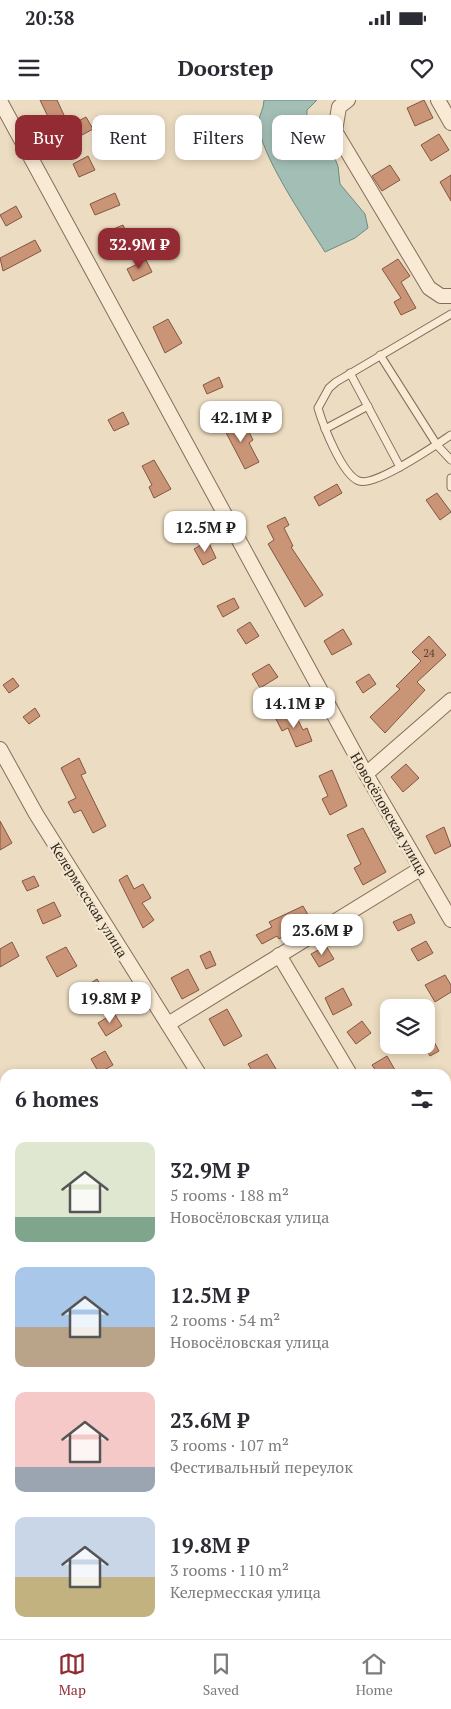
<!DOCTYPE html>
<html lang="en">
<head>
<meta charset="utf-8">
<style>
	:root { --surface:#fff; --page:#f2f2f3; --text:#2b2b33; --muted:#7c7c81; --line:#e1e1e2; --accent:#922b33 }
	body { margin:0; font-family:"PT Serif",serif; background:var(--page); color:var(--text); height:100vh; display:flex; flex-direction:column; font-size:19px; white-space:nowrap }
	* { box-sizing:border-box; margin:0 }
	p { font-size:16px; color:var(--muted) }
	.icon { flex:none; width:28px; height:28px; fill:none; stroke:currentColor; stroke-width:2; stroke-linecap:round; stroke-linejoin:round }
	.map { position:relative; flex:1; overflow:hidden }
	.side { position:absolute; left:0px; top:969px; width:451px; height:571px; display:flex; flex-direction:column; background:var(--surface); border-radius:15px 15px 0 0; box-shadow:0 2px 8px #0003 }
	.side>* { flex:none }
	.hud { position:absolute; left:15px; top:15px; width:421px; height:45px; display:flex; gap:10px }
	.controls { position:absolute; left:380px; top:899px; display:grid; gap:10px }
	.controls a { display:grid; place-items:center; width:55px; height:55px; border-radius:10px; background:var(--surface); box-shadow:0 2px 8px #0003; font-size:25px }
	.price { position:absolute; translate:-50% -42px; padding:0 11px; border-radius:10px; background:#fff; color:#222; font-size:16px; line-height:32px; filter:drop-shadow(0 1px 2px #0008) }
	.price::after { content:''; position:absolute; left:50%; top:30px; width:15px; height:11px; margin-left:-8px; background:inherit; clip-path:polygon(0 0,100% 0,50% 100%) }
	.price.active { background:var(--accent); color:#fff }
	ul { padding:0; list-style:none }
	li { display:flex; align-items:center; gap:15px; height:125px; padding:0 15px }
	li span { display:grid; place-items:center; flex:none; width:140px; height:100px; border-radius:10px; color:#555 }
	li>.icon { margin-inline-start:auto }
	span .icon { width:60px; height:60px; fill:#fffc; stroke-width:1 }
	li b { font-size:21px }
	h2 { display:flex; justify-content:space-between; align-items:center; height:60px; padding:0 15px; font-size:21px }
	.chip { padding:0 18px; border-radius:10px; background:var(--surface); box-shadow:0 2px 8px #0003; font-size:18px; line-height:45px }
	.chip.active { background:var(--accent); color:#fff }
	.status { display:flex; justify-content:space-between; align-items:center; height:35px; padding:0 25px; background:var(--surface); direction:ltr }
	.status svg { height:14px; fill:currentColor }
	header { display:flex; justify-content:space-between; align-items:center; height:65px; padding:0 15px; background:var(--surface); font-size:22px; font-weight:800 }
	.tabs { display:flex; justify-content:space-around; align-items:center; height:70px; border-top:1px solid var(--line); background:var(--surface); font-size:14px; color:var(--muted) }
	.tabs a { display:grid; justify-items:center; gap:2px }
	.tabs .active { color:var(--accent) }
	.map>svg:first-child { display:block }
</style>
</head>
<body>
<div class="status"><b>20:38</b><svg viewBox="0 0 49 12"><path d="M0 12V9h3v3zM5 12V6h3v6zM10 12V3h3v9zM15 12V0h3v12zM26 1h20v11H26zM47 4h2v5h-2z"/></svg></div>
<header><svg class="icon" aria-label="menu" viewBox="0 0 24 24"><path d="M4 6h16M4 12h16M4 18h16"/></svg>Doorstep<svg class="icon" aria-label="heart" viewBox="0 0 24 24"><path d="M12 20l-8-8c-3-5 5-10 8-4 3-6 11-1 8 4z"/></svg></header>
<div class="map">
<svg width="451" height="1539" viewBox="0 0 451 1539">
	<rect width="100%" height="100%" fill="#ecdcc1"/>
	<path fill="#a3bfb5" stroke="#6b8c82" d="M264 0H317L307 10 306 45 331 49 338 66 340 84 365 114 368 128 355 138 325 152C309 126 256 49 259 22 259 14 264 9 264 0Z"/>
	<g fill="#ca9477" stroke="#845640">
		<path d="M40 0H57L69 26 86 17 93 29 62 46Z"/>
		<path d="M424 0 433 18 415 26 407 8Z"/>
		<path d="M439 34 449 50 431 61 421 45Z"/>
		<path d="M88 56 95 70 79 77 73 64Z"/>
		<path d="M390 65 400 80 382 91 372 76Z"/>
		<path d="M451 75V101L440 82Z"/>
		<path d="M115 93 120 105 95 115 90 104Z"/>
		<path d="M16 106 22 117 6 126 0 115Z"/>
		<path d="M123 125 132 146 121 151 111 130Z"/>
		<path d="M35 140 41 151 3 171 0 158Z"/>
		<path d="M398 159 410 176 401 182 416 208 401 215 394 202 401 198 382 169Z"/>
		<path d="M146 160 152 172 133 181 127 169Z"/>
		<path d="M168 219 182 243 165 253 153 227Z"/>
		<path d="M219 277 223 287 207 294 203 285Z"/>
		<path d="M123 312 129 324 114 331 108 320Z"/>
		<path d="M230 316 237 331 246 326 253 340 249 343 259 362 245 369 220 321Z"/>
		<path d="M154 360 171 389 154 398 149 387 152 385 142 366Z"/>
		<path d="M337 384 342 393 319 406 314 397Z"/>
		<path d="M437 393 451 412 440 420 426 400Z"/>
		<path d="M186 416 190 425 174 434 169 424Z"/>
		<path d="M285 417 289 425 284 428 293 446 291 447 323 495 305 507 268 444 274 440 267 426Z"/>
		<path d="M208 441 216 458 203 465 194 449Z"/>
		<path d="M234 498 239 508 223 517 217 506Z"/>
		<path d="M250 522 259 536 246 544 237 530Z"/>
		<path d="M343 529 352 544 332 555 324 541Z"/>
		<path d="M429 536 446 555 417 582 425 590 385 633 370 617 400 589 396 586 421 561 412 552Z"/>
		<path d="M269 564 278 577 260 588 252 574Z"/>
		<path d="M369 574 376 584 363 593 356 582Z"/>
		<path d="M13 578 19 586 9 593 3 585Z"/>
		<path d="M35 608 40 616 29 624 23 617Z"/>
		<path d="M293 610 303 630 307 628 312 641 296 647 288 628 282 631 276 619Z"/>
		<path d="M79 658 86 673 81 675 106 726 93 733 81 710 74 713 68 702 76 698 61 668Z"/>
		<path d="M406 664 419 678 403 692 391 677Z"/>
		<path d="M332 670 347 706 330 715 322 699 328 696 319 676Z"/>
		<path d="M0 721 12 743 0 750Z"/>
		<path d="M444 727 451 746 435 754 426 736Z"/>
		<path d="M363 728 386 772 363 785 354 768 361 764 347 735Z"/>
		<path d="M127 775 134 789 143 784 151 798 142 803 154 820 143 828 119 780Z"/>
		<path d="M34 776 39 786 27 791 22 781Z"/>
		<path d="M54 802 61 816 43 824 37 810Z"/>
		<path d="M303 806 311 820 279 839 277 836 262 844 256 835 272 827 269 822Z"/>
		<path d="M411 814 415 823 398 831 393 822Z"/>
		<path d="M426 841 433 853 418 861 411 849Z"/>
		<path d="M12 842 19 856 0 867V849Z"/>
		<path d="M326 846 334 859 319 867 311 854Z"/>
		<path d="M66 847 77 866 57 877 46 857Z"/>
		<path d="M210 851 216 865 206 869 200 856Z"/>
		<path d="M188 869 199 890 182 899 171 878Z"/>
		<path d="M445 875 451 885V892L435 902 425 885Z"/>
		<path d="M97 879 104 891 91 899 85 887Z"/>
		<path d="M343 888 352 905 333 915 325 898Z"/>
		<path d="M227 909 242 936 224 946 209 919Z"/>
		<path d="M114 913 122 926 106 936 98 923Z"/>
		<path d="M362 921 371 933 356 944 347 932Z"/>
		<path d="M432 938 439 951 430 956 424 945Z"/>
		<path d="M105 951 113 965 99 973 91 959Z"/>
		<path d="M267 954 279 974H254L248 964Z"/>
		<path d="M387 956 395 970 389 974H378L372 965Z"/>
	</g>
	<g fill="none" stroke-linecap="round" stroke-linejoin="round">
		<g stroke="#856d59" stroke-width="9">
			<g id="service">
				<path d="M451 214 336 282 329 288 318 308C323 325 342 375 359 381 375 387 436 345 451 335"/>
				<path d="M380 255 437 345 451 360"/>
				<path d="M350 273 400 367"/>
				<path d="M325 329 368 306"/>
				<path d="M451 378V387"/>
			</g>
		</g>
		<g stroke="#856d59" stroke-width="16">
			<g id="minor">
				<path d="M348 0 339 7 335 31 429 188 441 196H451"/>
				<path d="M438 0 451 23"/>
				<path d="M0 1 366 674 451 820"/>
				<path d="M0 649 36 714 199 974"/>
				<path d="M366 674 451 600"/>
				<path d="M279 855 350 974"/>
				<path d="M168 924 420 769"/>
				<path d="M446 1010 451 996"/>
				<path d="M0 1471 5 1477"/>
				<path d="M50 1535 53 1539"/>
				<path d="M436 1535 437 1539"/>
				<path d="M87 1539 90 1535"/>
			</g>
		</g>
		<use href="#service" stroke="#f8ead4" stroke-width="7"/>
		<use href="#minor" stroke="#f8ead4" stroke-width="14"/>
	</g>
	<g text-anchor="middle" stroke-width="5" stroke-linejoin="round" paint-order="stroke">
		<g font-size="11" fill="#5a4234">
			<text x="429" y="557">24</text>
		</g>
		<g font-size="14" fill="#35271d" stroke="#f4e7d0">
			<text transform="translate(389 714) rotate(60)" y="5">Новосёловская улица</text>
			<text transform="translate(89 800) rotate(58)" y="5">Келермесская улица</text>
		</g>
	</g>
</svg>
<div class="controls">
<a><svg class="icon" aria-label="layers" viewBox="0 0 24 24"><path d="M12 4l9 5-9 5-9-5zM3 14l9 5 9-5"/></svg></a>
</div>
<b class="price active" style="left:139px;top:170px">32.9M ₽</b>
<b class="price" style="left:241px;top:343px">42.1M ₽</b>
<b class="price" style="left:205px;top:453px">12.5M ₽</b>
<b class="price" style="left:294px;top:629px">14.1M ₽</b>
<b class="price" style="left:322px;top:856px">23.6M ₽</b>
<b class="price" style="left:110px;top:924px">19.8M ₽</b>
<div class="hud">
<a class="chip active">Buy</a>
<a class="chip">Rent</a>
<a class="chip">Filters</a>
<a class="chip">New</a>
</div>
<section class="side">
<h2>6 homes<svg class="icon" aria-label="filters" viewBox="0 0 24 24"><path d="M4 7h16M4 17h16"/><circle cx="9" cy="7" r="2"/><circle cx="15" cy="17" r="2"/></svg></h2>
<ul>
<li><span style="background:linear-gradient(#dfe7d0 75%,#7fa58c 0)"><svg class="icon" aria-label="home" viewBox="0 0 24 24"><path d="M3 11l9-7 9 7M6 9v11h12V9"/></svg></span><div><b>32.9M ₽</b><p>5 rooms · 188 m²</p><p>Новосёловская улица</p></div></li>
<li><span style="background:linear-gradient(#a9c7e8 60%,#b9a48a 0)"><svg class="icon" aria-label="home" viewBox="0 0 24 24"><path d="M3 11l9-7 9 7M6 9v11h12V9"/></svg></span><div><b>12.5M ₽</b><p>2 rooms · 54 m²</p><p>Новосёловская улица</p></div></li>
<li><span style="background:linear-gradient(#f6c9c9 75%,#9aa5b1 0)"><svg class="icon" aria-label="home" viewBox="0 0 24 24"><path d="M3 11l9-7 9 7M6 9v11h12V9"/></svg></span><div><b>23.6M ₽</b><p>3 rooms · 107 m²</p><p>Фестивальный переулок</p></div></li>
<li><span style="background:linear-gradient(#c9d6e8 60%,#c2b280 0)"><svg class="icon" aria-label="home" viewBox="0 0 24 24"><path d="M3 11l9-7 9 7M6 9v11h12V9"/></svg></span><div><b>19.8M ₽</b><p>3 rooms · 110 m²</p><p>Келермесская улица</p></div></li>
</ul>
</section>
</div>
<nav class="tabs">
<a class="active"><svg class="icon" aria-label="map" viewBox="0 0 24 24"><path d="M3 6l6-2 6 2 6-2v14l-6 2-6-2-6 2zM9 4v14M15 6v14"/></svg>Map</a>
<a><svg class="icon" aria-label="saved" viewBox="0 0 24 24"><path d="M7 4h10v16l-5-4-5 4z"/></svg>Saved</a>
<a><svg class="icon" aria-label="home" viewBox="0 0 24 24"><path d="M3 11l9-7 9 7M6 9v11h12V9"/></svg>Home</a>
</nav>
</body>
</html>
